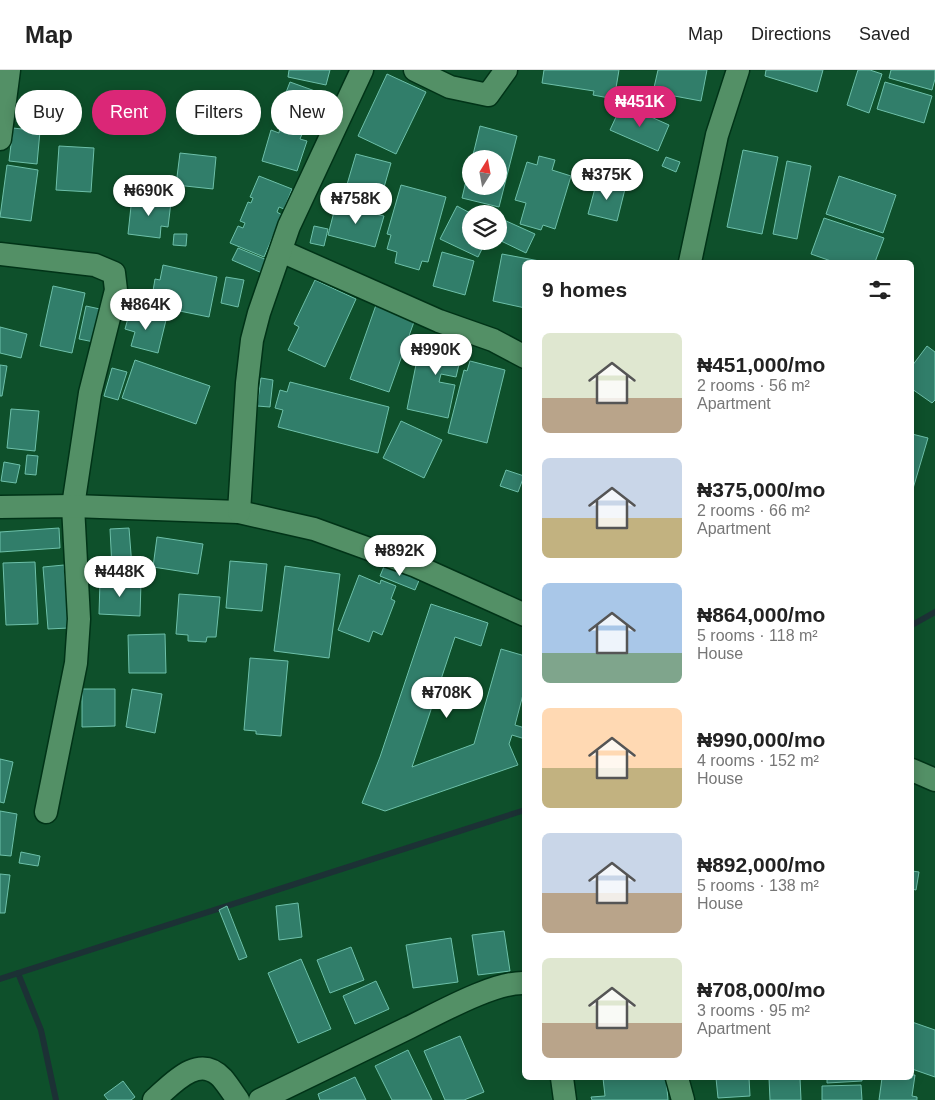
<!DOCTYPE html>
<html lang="en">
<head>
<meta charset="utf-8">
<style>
	:root { --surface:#fff; --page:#f6f6f6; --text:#222; --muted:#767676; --line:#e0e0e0; --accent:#db2777 }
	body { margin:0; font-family:Helvetica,sans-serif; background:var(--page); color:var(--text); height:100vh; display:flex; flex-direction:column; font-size:19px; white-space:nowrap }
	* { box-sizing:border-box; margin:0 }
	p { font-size:16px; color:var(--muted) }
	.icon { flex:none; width:28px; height:28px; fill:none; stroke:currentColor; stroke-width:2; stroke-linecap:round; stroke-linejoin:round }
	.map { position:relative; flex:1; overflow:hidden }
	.panel { position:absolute; left:522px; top:190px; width:392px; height:820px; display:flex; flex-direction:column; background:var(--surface); border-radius:8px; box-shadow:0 2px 12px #0003 }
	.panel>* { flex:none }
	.top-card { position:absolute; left:15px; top:20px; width:432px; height:45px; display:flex; gap:10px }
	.needle { width:32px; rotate:11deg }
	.buttons { position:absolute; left:462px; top:80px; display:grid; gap:10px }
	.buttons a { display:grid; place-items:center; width:45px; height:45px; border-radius:50%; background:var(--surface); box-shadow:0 2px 12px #0003; font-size:25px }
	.price { position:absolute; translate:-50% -42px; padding:0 11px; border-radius:18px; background:#fff; color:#222; font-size:16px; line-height:32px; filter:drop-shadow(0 1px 2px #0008) }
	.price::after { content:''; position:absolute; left:50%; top:30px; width:15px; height:11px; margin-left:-8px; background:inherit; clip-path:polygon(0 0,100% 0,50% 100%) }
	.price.current { background:var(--accent); color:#fff }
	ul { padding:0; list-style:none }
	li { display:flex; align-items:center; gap:15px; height:125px; padding:0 20px }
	li span { display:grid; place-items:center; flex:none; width:140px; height:100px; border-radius:8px; color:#555 }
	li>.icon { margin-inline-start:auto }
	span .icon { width:60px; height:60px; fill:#fffc; stroke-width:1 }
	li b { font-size:21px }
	h2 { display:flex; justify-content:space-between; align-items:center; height:60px; padding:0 20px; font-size:21px }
	.chip { padding:0 18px; border-radius:22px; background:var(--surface); box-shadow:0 2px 12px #0003; font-size:18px; line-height:45px }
	.chip.current { background:var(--accent); color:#fff }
	header { display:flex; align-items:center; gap:30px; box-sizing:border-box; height:70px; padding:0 25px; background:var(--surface); border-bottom:1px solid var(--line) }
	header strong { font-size:24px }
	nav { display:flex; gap:28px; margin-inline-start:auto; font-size:18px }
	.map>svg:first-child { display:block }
</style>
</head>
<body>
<header>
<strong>Map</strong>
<nav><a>Map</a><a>Directions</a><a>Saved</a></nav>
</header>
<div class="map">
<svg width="935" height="1030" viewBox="0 0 935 1030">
	<rect width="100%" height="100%" fill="#0e502b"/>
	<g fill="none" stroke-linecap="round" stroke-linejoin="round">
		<g stroke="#1c3135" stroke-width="6">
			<path d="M912 555 935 542"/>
			<path d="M18 903 41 960 56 1030"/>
			<path d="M0 909 525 740"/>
		</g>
	</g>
	<g fill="#317e6a" stroke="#6dc0a9">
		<path d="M289 0H330L326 15 288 7Z"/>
		<path d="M544 0H619L615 24H609V28L593 25 594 21 542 13Z"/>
		<path d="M658 0H707L701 31 653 22Z"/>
		<path d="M766 0H823L817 22 765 6Z"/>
		<path d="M858 0H870L882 4 869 43 847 35Z"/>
		<path d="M891 0H935V9L932 20 889 8Z"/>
		<path d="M387 4 426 22 396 84 358 66Z"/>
		<path d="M290 12 329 26 320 53 316 52 313 59 277 46Z"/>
		<path d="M885 12 932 26 924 53 877 39Z"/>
		<path d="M622 34 669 55 658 81 610 60Z"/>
		<path d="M480 56 517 66 499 137 462 128 471 90V116H499V89H472Z"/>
		<path d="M280 57 302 64 300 69 307 71 297 101 262 91 271 60 279 63Z"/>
		<path d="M13 58 40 61 37 94 9 91Z"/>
		<path d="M59 76 94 78 91 122 56 120Z"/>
		<path d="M743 80 778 87 762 164 727 157Z"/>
		<path d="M180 83 216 87 213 119 176 115Z"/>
		<path d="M356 84 391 93 378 138 343 128Z"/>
		<path d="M539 86 555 90 552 100 571 106 555 159 543 155 541 160 520 154 526 133 515 130 527 92 537 95Z"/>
		<path d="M666 87 680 92 676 102 662 96Z"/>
		<path d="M787 91 811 96 797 169 773 164Z"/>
		<path d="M7 95 38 100 31 151 0 147Z"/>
		<path d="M259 106 292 119 284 139 279 137 277 142 282 145 264 187 230 173 238 156 243 158 245 153 240 151 248 132 251 133 253 128 250 127Z"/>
		<path d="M839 106 896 125 883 163 826 144Z"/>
		<path d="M597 111 625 119 617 151 588 144Z"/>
		<path d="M401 115 446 127 428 192 422 191 419 200 395 193 397 182 387 179 391 165 387 164Z"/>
		<path d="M132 127 171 132 168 157 161 156 160 168 128 164Z"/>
		<path d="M336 134 384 146 375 177 328 165Z"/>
		<path d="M457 136 472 144 471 171H486L478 187 440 169Z"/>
		<path d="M824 148 884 168 875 192H830L831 191 811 184Z"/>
		<path d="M504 150 535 164 526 183 499 170V162Z"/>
		<path d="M314 156 328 159 324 176 310 173Z"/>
		<path d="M174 164H187L186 176 173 175Z"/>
		<path d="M238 178 267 190 262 203 232 190Z"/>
		<path d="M442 182 474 191 465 225 433 216Z"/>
		<path d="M502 184 545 192H525V238L493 231Z"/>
		<path d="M163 195 217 207 209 247 155 236 158 222 153 221 155 209 160 210Z"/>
		<path d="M226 207 244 210 238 237 221 233Z"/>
		<path d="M315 210 356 229 325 297 288 280 299 257 294 254Z"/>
		<path d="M53 216 85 223 72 283 40 276Z"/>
		<path d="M376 235 415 249 389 322 350 309Z"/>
		<path d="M86 236 100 239 94 272 79 269Z"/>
		<path d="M130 241 166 250 158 283 131 276 135 262 125 259Z"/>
		<path d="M0 257 27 264 21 288 0 283Z"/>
		<path d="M439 263 465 269 456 307 441 304 439 312 455 315 448 348 407 339 419 280 425 282 427 270 437 272Z"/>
		<path d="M927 276 935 282V330L932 333 912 319V296Z"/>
		<path d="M135 290 210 316 196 354 122 328Z"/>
		<path d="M470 291 505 300 487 373 448 363 464 300 467 301Z"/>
		<path d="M0 295 7 296 2 326H0Z"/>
		<path d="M112 298 127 302 118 330 104 326Z"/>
		<path d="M261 308 273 310 270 337 257 336Z"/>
		<path d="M290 312 389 337 378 383 278 357 283 340 275 338 280 320 287 322Z"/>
		<path d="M11 339 39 341 35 381 7 378Z"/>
		<path d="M401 351 442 370 424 408 383 388Z"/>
		<path d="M912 364 928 368 912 422Z"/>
		<path d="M27 385 38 386 36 405 25 404Z"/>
		<path d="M4 392 20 395 16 413 1 411Z"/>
		<path d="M506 400 524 406 518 422 500 416Z"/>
		<path d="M59 458 60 478 0 482V462Z"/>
		<path d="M129 458 132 497 112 498 110 459Z"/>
		<path d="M157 467 203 474 198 504 153 497Z"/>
		<path d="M230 491 267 494 262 541 226 538Z"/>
		<path d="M35 492 38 554 6 555 3 493Z"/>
		<path d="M385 494 420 508 415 520 380 506Z"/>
		<path d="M64 495 69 558 48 559 43 497Z"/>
		<path d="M285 496 340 504 329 588 274 581Z"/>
		<path d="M359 505 380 514 381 510 396 516 391 529 395 531 382 565 373 561 369 572 338 560Z"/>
		<path d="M100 511 141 512 140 546 99 544Z"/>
		<path d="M179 524 220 527 216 567H207L206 572 188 571V565L176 564Z"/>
		<path d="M431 534 488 553 481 576 455 567 412 697 474 674 501 579 525 586V617L515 655 525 658V669L512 665 509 674 518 695 385 741 362 733 380 687Z"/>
		<path d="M165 564 166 603H129L128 565Z"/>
		<path d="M250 588 288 591 281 666 256 664V661L244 660Z"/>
		<path d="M82 619H115V656L82 657Z"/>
		<path d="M132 619 162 624 155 663 126 657Z"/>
		<path d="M0 689 13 692 4 733 0 732Z"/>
		<path d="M0 741 17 744 11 786 0 785Z"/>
		<path d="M21 782 40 786 38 796 19 793Z"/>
		<path d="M912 801 919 802 916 820 912 819Z"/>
		<path d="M0 804 10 805 5 843H0Z"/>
		<path d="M298 833 302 867 279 870 276 836Z"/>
		<path d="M227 836 247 887 239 890 219 840Z"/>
		<path d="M504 861 510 901 478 905 472 865Z"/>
		<path d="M451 868 458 912 413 918 406 875Z"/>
		<path d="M351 877 364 910 330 923 317 890Z"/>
		<path d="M301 889 331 959 298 973 268 903Z"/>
		<path d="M376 911 389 939 355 954 343 926Z"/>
		<path d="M912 952 935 960V1007L912 999Z"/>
		<path d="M460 966 484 1022 464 1030H445L424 981Z"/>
		<path d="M408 980 432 1030H392L375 996Z"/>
		<path d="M912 1005H915L912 1026 917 1027V1030H879L882 1008H912Z"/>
		<path d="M355 1007 366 1030H320L318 1024Z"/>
		<path d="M603 1008H666L668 1030H592L591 1027 605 1026Z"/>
		<path d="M716 1008H749L750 1026 718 1028Z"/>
		<path d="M769 1008H800L801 1030H770Z"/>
		<path d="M827 1008H862V1011L827 1013Z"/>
		<path d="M123 1011 135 1027 131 1030H108L104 1025Z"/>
		<path d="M861 1015 862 1030H822V1016Z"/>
	</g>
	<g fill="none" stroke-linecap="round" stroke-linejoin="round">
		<g stroke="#003317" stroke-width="25">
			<g id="minor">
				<path d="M415 0 450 17 488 25 506 0"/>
				<path d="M0 69 9 0"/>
				<path d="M281 181 439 251 493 270 525 287"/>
				<path d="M0 184 95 195 114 203 116 220 90 323 73 436 79 549 76 593 46 742"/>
				<path d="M690 192 717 65 738 0"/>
				<path d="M0 437 73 436 239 442 314 459 416 496 525 545"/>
				<path d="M239 442 247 313 252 270 259 243 289 156 362 0"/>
				<path d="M912 700 935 710"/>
				<path d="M562 1008 565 1030"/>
				<path d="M677 1008 683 1030"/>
				<path d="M154 1030C172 1014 198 983 222 1008 228 1015 233 1023 238 1030"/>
				<path d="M260 1030C309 1006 359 982 408 958 437 944 495 911 525 913"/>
			</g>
		</g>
		<use href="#minor" stroke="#539066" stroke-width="22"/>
	</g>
</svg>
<div class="buttons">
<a><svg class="needle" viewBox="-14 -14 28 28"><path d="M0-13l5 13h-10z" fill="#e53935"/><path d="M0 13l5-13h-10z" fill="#767676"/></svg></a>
<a><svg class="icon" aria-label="layers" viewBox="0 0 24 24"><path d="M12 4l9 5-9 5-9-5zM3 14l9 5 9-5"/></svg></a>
</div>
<b class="price current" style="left:640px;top:58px">₦451K</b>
<b class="price" style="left:607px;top:131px">₦375K</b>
<b class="price" style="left:149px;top:147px">₦690K</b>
<b class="price" style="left:356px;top:155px">₦758K</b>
<b class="price" style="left:146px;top:261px">₦864K</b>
<b class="price" style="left:436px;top:306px">₦990K</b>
<b class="price" style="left:400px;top:507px">₦892K</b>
<b class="price" style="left:120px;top:528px">₦448K</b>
<b class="price" style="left:447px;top:649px">₦708K</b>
<div class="top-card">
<a class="chip">Buy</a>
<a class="chip current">Rent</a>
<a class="chip">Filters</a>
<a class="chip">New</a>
</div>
<section class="panel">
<h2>9 homes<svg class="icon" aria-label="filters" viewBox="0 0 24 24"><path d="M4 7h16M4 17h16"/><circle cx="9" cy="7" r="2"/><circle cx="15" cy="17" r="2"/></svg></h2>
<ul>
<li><span style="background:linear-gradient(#dfe7d0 65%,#b9a48a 0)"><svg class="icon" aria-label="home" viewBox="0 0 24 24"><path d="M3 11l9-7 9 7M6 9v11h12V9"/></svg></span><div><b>₦451,000/mo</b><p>2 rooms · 56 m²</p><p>Apartment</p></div></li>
<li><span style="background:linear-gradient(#c9d6e8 60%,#c2b280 0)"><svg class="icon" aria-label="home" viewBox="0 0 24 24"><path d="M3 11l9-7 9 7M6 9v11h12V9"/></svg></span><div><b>₦375,000/mo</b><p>2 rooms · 66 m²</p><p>Apartment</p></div></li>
<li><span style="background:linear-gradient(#a9c7e8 70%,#7fa58c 0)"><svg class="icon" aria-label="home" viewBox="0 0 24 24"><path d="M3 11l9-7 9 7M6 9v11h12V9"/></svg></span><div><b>₦864,000/mo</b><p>5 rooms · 118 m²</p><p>House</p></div></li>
<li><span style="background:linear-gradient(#ffd9b3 60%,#c2b280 0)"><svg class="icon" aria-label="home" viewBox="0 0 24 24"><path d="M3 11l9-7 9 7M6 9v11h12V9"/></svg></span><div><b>₦990,000/mo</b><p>4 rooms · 152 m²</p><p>House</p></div></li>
<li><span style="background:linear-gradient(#c9d6e8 60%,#b9a48a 0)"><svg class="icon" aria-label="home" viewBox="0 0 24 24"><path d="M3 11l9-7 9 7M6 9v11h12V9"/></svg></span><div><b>₦892,000/mo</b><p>5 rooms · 138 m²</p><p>House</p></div></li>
<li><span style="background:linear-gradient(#dfe7d0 65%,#b9a48a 0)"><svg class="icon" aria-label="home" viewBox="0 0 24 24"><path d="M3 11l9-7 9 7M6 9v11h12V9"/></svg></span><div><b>₦708,000/mo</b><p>3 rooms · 95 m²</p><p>Apartment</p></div></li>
</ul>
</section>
</div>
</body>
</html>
